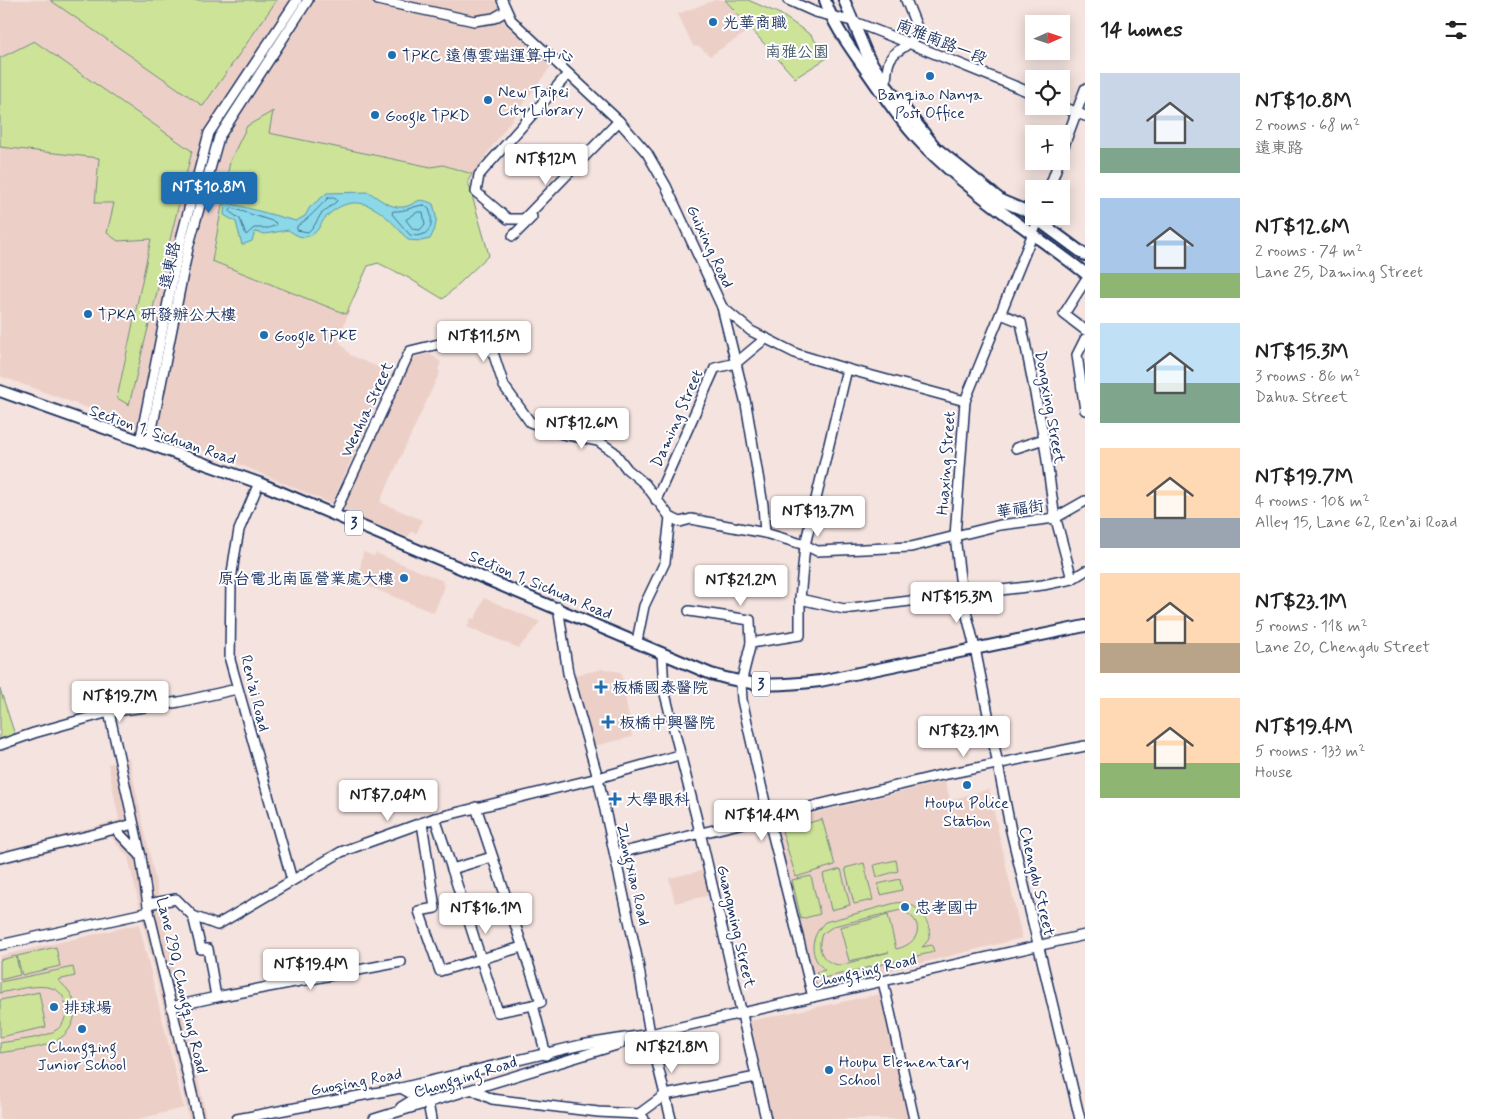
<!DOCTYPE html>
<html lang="en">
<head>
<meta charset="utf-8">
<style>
	:root { --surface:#fff; --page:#f2f2f2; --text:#222; --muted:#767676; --accent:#1f6fb2 }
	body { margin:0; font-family:Mynerve,"LXGW WenKai TC",sans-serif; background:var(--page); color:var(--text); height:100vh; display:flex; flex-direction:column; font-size:19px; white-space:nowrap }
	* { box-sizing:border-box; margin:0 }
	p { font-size:16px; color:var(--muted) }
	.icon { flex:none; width:28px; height:28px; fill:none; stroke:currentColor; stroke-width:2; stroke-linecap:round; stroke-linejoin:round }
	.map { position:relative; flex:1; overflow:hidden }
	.details { display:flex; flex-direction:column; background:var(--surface); width:400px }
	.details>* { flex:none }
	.needle { width:32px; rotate:87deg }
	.tools { position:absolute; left:1025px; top:15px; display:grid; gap:10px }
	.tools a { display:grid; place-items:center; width:45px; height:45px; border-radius:0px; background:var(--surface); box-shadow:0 2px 12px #0003; font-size:25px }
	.price { position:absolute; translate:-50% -42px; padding:0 11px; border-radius:5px; background:#fff; color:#222; font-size:16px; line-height:32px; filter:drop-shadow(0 1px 2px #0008) }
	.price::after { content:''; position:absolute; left:50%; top:30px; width:15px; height:11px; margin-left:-8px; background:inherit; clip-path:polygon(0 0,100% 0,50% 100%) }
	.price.active { background:var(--accent); color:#fff }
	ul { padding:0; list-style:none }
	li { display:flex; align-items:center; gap:15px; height:125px; padding:0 15px }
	li span { display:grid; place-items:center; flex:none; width:140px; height:100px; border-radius:0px; color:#555 }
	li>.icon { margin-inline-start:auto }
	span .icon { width:60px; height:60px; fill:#fffc; stroke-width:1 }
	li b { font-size:21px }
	h2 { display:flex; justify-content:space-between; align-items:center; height:60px; padding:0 15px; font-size:21px }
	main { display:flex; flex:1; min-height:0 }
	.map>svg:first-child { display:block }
</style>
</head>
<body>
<main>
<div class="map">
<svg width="1085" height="1119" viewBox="0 0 1085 1119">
	<rect width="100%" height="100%" fill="#f4e3df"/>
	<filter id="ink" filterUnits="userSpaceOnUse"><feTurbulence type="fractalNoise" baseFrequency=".02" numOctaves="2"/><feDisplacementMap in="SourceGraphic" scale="10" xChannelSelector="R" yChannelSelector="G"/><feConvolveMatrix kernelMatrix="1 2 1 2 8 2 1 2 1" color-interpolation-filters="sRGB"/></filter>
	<g filter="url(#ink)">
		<g fill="#ecd0c8">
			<path d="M0 0H495L505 24 551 66 468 180 489 255 443 299 407 277 378 263 367 266 338 340 350 355 389 372 332 504 227 459 0 376Z"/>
			<path d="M715 0H725L750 30 710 56 700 47 693 46 678 14Z"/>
			<path d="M429 353 441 362 438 370 440 372 380 502 422 520 417 533 411 532 408 537 340 511 411 358Z"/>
			<path d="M363 552 374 556 376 553 443 581 442 584 445 585 434 613 358 582Z"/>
			<path d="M484 598 540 622 519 648 467 627 471 618 475 619Z"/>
			<path d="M603 669 621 672 632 737 594 746 575 675Z"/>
			<path d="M129 758 206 1116 189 1119 128 857 111 837 0 865V852L119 820 108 764Z"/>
			<path d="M945 781 950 800 989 789 1022 938 816 989 774 823Z"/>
			<path d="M705 870 711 895 675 903 669 878Z"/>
			<path d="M139 924 184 1108 138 1119H0V956Z"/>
			<path d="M880 994 909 1119H772L750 1021Z"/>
		</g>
		<g fill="#cce398" stroke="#74897b" fill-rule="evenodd">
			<path d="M50 0H277L203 106Z"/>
			<path d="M725 0H748L780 14 811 35 827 58 795 78Z"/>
			<path d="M34 41 192 151 129 405 117 398 151 239 118 241 107 233 114 203H95L99 158 0 147V58Z"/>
			<path d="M273 111 269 133 431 167 443 165 472 174 468 181 489 255 443 299 407 277 378 263 368 266 346 314 212 261 230 161 247 126Z"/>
			<path d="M0 689 15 735 0 739Z"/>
			<path d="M822 819 835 865 796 877 782 831Z"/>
			<path d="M896 860 898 871 877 877 874 865Z"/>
			<path d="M864 863 873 900 854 904 845 868Z"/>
			<path d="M841 869 850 905 831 910 823 874Z"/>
			<path d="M811 876 820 914 801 919 792 880Z"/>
			<path d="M900 879 902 890 881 895 878 884Z"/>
			<path d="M906 902C922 908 940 933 922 947L932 945 934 952 819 979 816 972 825 970C808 956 810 937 825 922L895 903ZM901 910C926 920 921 944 896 949L888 915 840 927 849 961 889 952 841 965C823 964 816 950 822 934L834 926Z"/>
			<path d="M56 947 60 966 22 975 17 956Z"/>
			<path d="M16 956 20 975 0 980V960Z"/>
			<path d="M73 967 75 976 58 980C68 989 77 998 75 1013 70 1050 30 1047 0 1053V1043C15 1040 44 1039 56 1030 63 1026 66 1018 66 1010 66 974 21 989 0 993V982Z"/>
			<path d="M39 992 46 1027 0 1037V1000Z"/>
		</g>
		<path fill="#8ad8e8" stroke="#5e94b1" d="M369 192C378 198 391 209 403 207 417 205 416 195 433 204 438 219 437 226 430 239L421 241 408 240C386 214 359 185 326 217 320 223 318 234 309 236 300 239 295 234 288 230L265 234 255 232 252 241 242 245 236 222 224 215 225 202 296 221 305 216 310 207 327 193Z"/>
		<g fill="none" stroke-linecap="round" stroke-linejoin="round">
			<g stroke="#477395" stroke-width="1">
				<path d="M328 198H335L337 201 321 214 314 226 308 232 297 230V226C309 219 318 208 328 198Z"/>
				<path d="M424 205 429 209C435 225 429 239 410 235L392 214 393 211C405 212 412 206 424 205Z"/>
				<path d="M232 208 275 222 276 225 269 228H254L246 235 240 219 230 212Z"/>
				<path d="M418 212H423L425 224 420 230 413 229 406 220Z"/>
			</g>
			<g stroke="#1b2f5e" stroke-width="12">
				<g id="minor">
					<path d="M378 0 474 21 494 18 506 11"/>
					<path d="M502 0 511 20 619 121 647 153 666 186 722 307 751 331 797 354 847 369 965 401"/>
					<path d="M788 0 815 12 852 21 911 44 1034 94"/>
					<path d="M568 74 479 175 476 192 508 219H524L619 121"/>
					<path d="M886 85C887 43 899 59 919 32L906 0"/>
					<path d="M1061 106 1085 116"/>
					<path d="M1061 154 1085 89"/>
					<path d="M1049 189 1059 161"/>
					<path d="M1040 216 965 401 955 536 962 595 975 648 1011 831 1080 1119"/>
					<path d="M513 236 532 217"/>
					<path d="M1085 281 1064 314 1085 330"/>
					<path d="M722 307 746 404 763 505 765 533"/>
					<path d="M1001 314 1021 322 1044 439 1054 512 1072 579"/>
					<path d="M487 334 504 386 530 422 563 434 598 441 614 452 627 469 645 484 670 517 680 522 691 519 765 533 805 545 847 369"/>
					<path d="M1085 339 1077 355 1085 410"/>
					<path d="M140 442 179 247 209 133 297 0"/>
					<path d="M149 444 188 248 219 137 308 0"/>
					<path d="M1016 448 1044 439"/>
					<path d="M259 483 239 530 234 559 231 581 230 660 292 880"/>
					<path d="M656 500 715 368 736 363 766 338"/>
					<path d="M1085 501 1055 518 1000 525 911 547 817 551 805 545 800 599 844 609 1043 585 1072 579 1085 571"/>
					<path d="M334 515 410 351 447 342"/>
					<path d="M800 599V635L751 643 741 683 742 700 768 816 813 997"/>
					<path d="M558 607 568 673 598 778 637 957 650 1034 671 1119"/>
					<path d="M689 611 750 620 751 643"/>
					<path d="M637 641 644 606 665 562 670 517"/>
					<path d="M662 653 664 690 700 832 766 1119"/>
					<path d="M109 712 141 857 149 912 198 1119"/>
					<path d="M0 745 34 733 109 712 179 702 237 689"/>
					<path d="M476 807 541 1002 533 1005 546 1055"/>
					<path d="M435 818 452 869"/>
					<path d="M422 823 435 908 419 911 440 971 522 947"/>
					<path d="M115 829 133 824"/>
					<path d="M615 854 937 776 1085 746"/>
					<path d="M492 857 452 869 498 1012 533 1005"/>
					<path d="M0 858 115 829 141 856"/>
					<path d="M148 904 176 899 193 916 201 949H208L216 997 171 1007"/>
					<path d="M193 916 217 925 341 852 435 818 598 778 679 755"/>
					<path d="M0 945 149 912"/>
					<path d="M883 981 914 1119"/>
					<path d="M216 997 401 962"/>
					<path d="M401 1088 428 1103 431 1119"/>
					<path d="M473 1090 492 1099 598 1112 639 1114 644 1119"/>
					<path d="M401 1107 432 1088 459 1080"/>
					<path d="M639 1114 665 1095 756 1077"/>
					<path d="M237 1119 401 1088 581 1045 650 1034 1085 935"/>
					<path d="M374 1119 620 1044"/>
				</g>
			</g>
			<g stroke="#1b2f5e" stroke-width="14">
				<g id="major">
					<path d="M825 0C833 25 850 47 865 69 883 95 901 122 923 145 971 194 1031 231 1085 273"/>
					<path d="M844 0 868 57 886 85 936 148 1002 201 1024 210 1085 255"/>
					<path d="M0 391 259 483 711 674C754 687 777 686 820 681L1085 626"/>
				</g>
			</g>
			<use href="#minor" stroke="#fff" stroke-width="9"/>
			<use href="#major" stroke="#fff" stroke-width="10"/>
		</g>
	</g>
	<g fill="#1f6fb2" stroke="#fff" stroke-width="2">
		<circle cx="713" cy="22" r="5"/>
		<circle cx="392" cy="55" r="5"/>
		<circle cx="930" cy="76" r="5"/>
		<circle cx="488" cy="100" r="5"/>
		<circle cx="375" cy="115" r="5"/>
		<circle cx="88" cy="314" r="5"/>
		<circle cx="264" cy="335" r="5"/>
		<circle cx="404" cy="578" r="5"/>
		<path d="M598.5 679.5h5v5h5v5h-5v5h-5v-5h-5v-5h5z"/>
		<path d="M605.5 714.5h5v5h5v5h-5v5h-5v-5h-5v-5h5z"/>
		<circle cx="967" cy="785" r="5"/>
		<path d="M612.5 791.5h5v5h5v5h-5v5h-5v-5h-5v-5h5z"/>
		<circle cx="905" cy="907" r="5"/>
		<circle cx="54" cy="1007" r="5"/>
		<circle cx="82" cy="1029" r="5"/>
		<circle cx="829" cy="1070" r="5"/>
	</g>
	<g text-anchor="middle" stroke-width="4" stroke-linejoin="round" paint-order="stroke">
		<g fill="#fff" stroke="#5f6d8e" stroke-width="1">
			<rect x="345" y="510.5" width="18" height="25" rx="4"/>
			<rect x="752" y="671.5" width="18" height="25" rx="4"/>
		</g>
		<g font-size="15" font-weight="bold" fill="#1b2f5e">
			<text x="354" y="528">3</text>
			<text x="761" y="689">3</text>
		</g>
		<g font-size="16" fill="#1b2f5e" stroke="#fff" text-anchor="start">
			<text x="723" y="28">光華商職</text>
			<text x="402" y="61">TPKC 遠傳雲端運算中心</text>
			<text x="498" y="97">New Taipei<tspan x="498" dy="18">City Library</tspan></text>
			<text x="930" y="100" text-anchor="middle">Banqiao Nanya<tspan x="930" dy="18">Post Office</tspan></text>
			<text x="385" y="121">Google TPKD</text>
			<text x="98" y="320">TPKA 研發辦公大樓</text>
			<text x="274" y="341">Google TPKE</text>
			<text x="394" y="584" text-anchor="end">原台電北南區營業處大樓</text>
			<text x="612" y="693">板橋國泰醫院</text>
			<text x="619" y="728">板橋中興醫院</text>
			<text x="626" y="805">大學眼科</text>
			<text x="967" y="808" text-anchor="middle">Houpu Police<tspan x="967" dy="18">Station</tspan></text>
			<text x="915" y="913">忠孝國中</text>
			<text x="64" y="1013">排球場</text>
			<text x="82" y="1052" text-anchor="middle">Chongqing<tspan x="82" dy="18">Junior School</tspan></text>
			<text x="839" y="1067">Houpu Elementary<tspan x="839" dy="18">School</tspan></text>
		</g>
		<g font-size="16" fill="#1b2f5e" stroke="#fff">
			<text transform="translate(942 41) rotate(22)" y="6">南雅南路一段</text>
			<text transform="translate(711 246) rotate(65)" y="6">Guixing Road</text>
			<text transform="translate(169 265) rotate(-78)" y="6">遠東路</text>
			<text transform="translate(1051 407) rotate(80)" y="6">Dongxing Street</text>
			<text transform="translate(366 409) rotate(-65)" y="6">Wenhua Street</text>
			<text transform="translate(676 418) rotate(-66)" y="6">Daming Street</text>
			<text transform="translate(163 434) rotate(19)" y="6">Section 1, Sichuan Road</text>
			<text transform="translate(945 463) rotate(-86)" y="6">Huaxing Street</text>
			<text transform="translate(1020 508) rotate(-8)" y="6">華福街</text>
			<text transform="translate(541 584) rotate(23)" y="6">Section 1, Sichuan Road</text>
			<text transform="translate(256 693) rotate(76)" y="6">Ren’ai Road</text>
			<text transform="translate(634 874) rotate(77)" y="6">Zhongxiao Road</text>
			<text transform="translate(1038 881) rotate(77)" y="6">Chengdu Street</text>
			<text transform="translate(737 926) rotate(77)" y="6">Guangming Street</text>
			<text transform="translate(864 970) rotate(-13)" y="6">Chongqing Road</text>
			<text transform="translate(183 985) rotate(77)" y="6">Lane 290, Chongqing Road</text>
			<text transform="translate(465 1076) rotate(-17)" y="6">Chongqing Road</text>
			<text transform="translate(356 1081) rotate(-11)" y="6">Guoqing Road</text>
		</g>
		<g font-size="16" fill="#475c6c" stroke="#fff">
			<text x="797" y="57">南雅公園</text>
		</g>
	</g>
</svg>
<div class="tools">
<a><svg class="needle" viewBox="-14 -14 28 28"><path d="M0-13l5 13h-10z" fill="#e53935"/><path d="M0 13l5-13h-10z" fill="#767676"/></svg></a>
<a><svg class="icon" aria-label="locate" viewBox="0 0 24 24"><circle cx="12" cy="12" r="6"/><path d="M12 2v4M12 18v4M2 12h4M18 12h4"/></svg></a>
<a>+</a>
<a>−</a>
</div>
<b class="price" style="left:546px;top:186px">NT$12M</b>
<b class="price active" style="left:209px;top:214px">NT$10.8M</b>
<b class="price" style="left:484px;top:363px">NT$11.5M</b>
<b class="price" style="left:582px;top:450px">NT$12.6M</b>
<b class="price" style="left:818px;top:538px">NT$13.7M</b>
<b class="price" style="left:741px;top:607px">NT$21.2M</b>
<b class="price" style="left:957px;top:624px">NT$15.3M</b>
<b class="price" style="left:120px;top:723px">NT$19.7M</b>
<b class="price" style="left:964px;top:758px">NT$23.1M</b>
<b class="price" style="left:388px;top:822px">NT$7.04M</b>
<b class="price" style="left:762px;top:842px">NT$14.4M</b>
<b class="price" style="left:486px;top:935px">NT$16.1M</b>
<b class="price" style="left:311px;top:991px">NT$19.4M</b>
<b class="price" style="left:672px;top:1074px">NT$21.8M</b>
</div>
<section class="details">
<h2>14 homes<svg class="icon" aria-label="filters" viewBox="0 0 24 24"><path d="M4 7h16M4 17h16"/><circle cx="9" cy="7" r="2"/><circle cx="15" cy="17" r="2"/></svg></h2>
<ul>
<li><span style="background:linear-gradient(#c9d6e8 75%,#7fa58c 0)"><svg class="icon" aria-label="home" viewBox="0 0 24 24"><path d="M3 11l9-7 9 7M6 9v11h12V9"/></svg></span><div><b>NT$10.8M</b><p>2 rooms · 68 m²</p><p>遠東路</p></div></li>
<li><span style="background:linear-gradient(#a9c7e8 75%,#8fb573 0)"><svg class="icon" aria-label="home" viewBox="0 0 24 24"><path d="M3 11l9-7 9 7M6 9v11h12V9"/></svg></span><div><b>NT$12.6M</b><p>2 rooms · 74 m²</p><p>Lane 25, Daming Street</p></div></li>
<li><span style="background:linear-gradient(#bfe0f5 60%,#7fa58c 0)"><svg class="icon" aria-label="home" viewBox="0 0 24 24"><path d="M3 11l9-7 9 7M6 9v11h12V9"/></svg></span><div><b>NT$15.3M</b><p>3 rooms · 86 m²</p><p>Dahua Street</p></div></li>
<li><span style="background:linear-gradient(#ffd9b3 70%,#9aa5b1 0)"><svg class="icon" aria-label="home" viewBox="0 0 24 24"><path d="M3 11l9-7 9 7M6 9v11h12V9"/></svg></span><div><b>NT$19.7M</b><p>4 rooms · 108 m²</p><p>Alley 15, Lane 62, Ren’ai Road</p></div></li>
<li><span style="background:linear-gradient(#ffd9b3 70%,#b9a48a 0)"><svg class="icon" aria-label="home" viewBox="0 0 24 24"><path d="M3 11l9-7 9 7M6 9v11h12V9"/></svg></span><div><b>NT$23.1M</b><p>5 rooms · 118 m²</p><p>Lane 20, Chengdu Street</p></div></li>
<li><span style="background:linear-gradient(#ffd9b3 65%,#8fb573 0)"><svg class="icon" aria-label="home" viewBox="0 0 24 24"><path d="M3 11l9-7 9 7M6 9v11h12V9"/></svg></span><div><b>NT$19.4M</b><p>5 rooms · 133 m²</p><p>House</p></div></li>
</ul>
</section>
</main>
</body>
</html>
